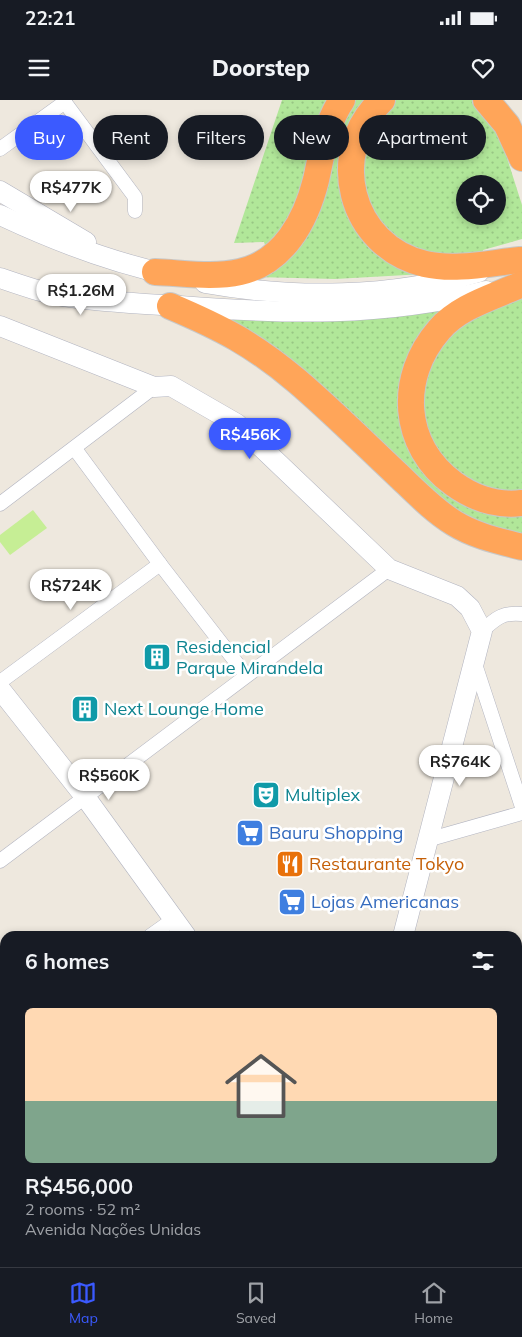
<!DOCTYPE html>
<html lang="en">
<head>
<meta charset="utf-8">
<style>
	:root { --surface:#171b24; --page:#242831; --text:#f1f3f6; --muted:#9ea1a6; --line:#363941; --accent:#3b5aff }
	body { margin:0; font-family:Mulish,sans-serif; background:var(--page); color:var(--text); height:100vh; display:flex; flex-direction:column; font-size:19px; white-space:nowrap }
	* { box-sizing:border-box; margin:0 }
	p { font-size:16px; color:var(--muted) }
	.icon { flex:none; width:28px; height:28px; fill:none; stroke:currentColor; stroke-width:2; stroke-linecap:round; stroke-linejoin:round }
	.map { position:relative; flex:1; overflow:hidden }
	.details { position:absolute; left:0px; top:831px; width:522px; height:336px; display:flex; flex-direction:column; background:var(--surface); border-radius:15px 15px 0 0; box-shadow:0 2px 8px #0003 }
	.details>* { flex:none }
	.hud { position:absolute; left:15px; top:15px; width:492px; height:45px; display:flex; gap:10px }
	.controls { position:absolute; left:456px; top:75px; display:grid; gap:10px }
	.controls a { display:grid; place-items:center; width:50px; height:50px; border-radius:50%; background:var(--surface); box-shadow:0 2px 8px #0003; font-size:25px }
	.price { position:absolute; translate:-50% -42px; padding:0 11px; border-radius:18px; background:#fff; color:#222; font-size:16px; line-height:32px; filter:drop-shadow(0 1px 2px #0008) }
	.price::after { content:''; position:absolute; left:50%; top:30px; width:15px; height:11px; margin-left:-8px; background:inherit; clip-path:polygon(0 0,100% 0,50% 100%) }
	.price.on { background:var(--accent); color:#fff }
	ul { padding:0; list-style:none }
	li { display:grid; align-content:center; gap:10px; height:265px; padding:0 25px }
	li+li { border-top:1px solid var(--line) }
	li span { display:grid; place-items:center; height:155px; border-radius:8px; color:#555 }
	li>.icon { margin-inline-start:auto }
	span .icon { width:90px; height:90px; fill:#fffc; stroke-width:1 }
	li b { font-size:21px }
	h2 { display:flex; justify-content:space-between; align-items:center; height:60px; padding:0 25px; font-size:21px }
	.pill { padding:0 18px; border-radius:22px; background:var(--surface); box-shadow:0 2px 8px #0003; font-size:18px; line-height:45px }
	.pill.on { background:var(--accent); color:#fff }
	.status { display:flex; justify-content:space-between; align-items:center; height:35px; padding:0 25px; background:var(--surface); direction:ltr }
	.status svg { height:14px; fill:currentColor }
	header { display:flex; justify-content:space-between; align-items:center; height:65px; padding:0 25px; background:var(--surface); font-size:22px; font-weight:800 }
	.tab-bar { display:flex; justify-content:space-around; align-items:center; height:70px; border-top:1px solid var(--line); background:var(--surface); font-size:14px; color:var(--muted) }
	.tab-bar a { display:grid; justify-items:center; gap:2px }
	.tab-bar .on { color:var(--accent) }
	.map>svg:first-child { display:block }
</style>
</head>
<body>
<div class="status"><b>22:21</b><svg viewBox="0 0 49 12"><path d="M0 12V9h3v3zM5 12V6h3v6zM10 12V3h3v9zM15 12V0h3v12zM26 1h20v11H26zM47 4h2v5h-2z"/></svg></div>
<header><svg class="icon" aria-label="menu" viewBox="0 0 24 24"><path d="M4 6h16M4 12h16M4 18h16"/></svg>Doorstep<svg class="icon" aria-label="heart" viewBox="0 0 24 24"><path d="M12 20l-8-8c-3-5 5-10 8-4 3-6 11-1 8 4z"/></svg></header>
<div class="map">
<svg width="522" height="1167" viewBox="0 0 522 1167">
	<defs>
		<pattern id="grass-dots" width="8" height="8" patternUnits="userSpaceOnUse" patternTransform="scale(1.25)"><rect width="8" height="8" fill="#b1e799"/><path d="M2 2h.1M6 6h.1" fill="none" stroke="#98c684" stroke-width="1.8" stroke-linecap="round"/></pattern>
	</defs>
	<rect width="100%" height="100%" fill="#eee8de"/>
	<g fill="url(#grass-dots)" fill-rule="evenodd">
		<path d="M282 0H327L313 33 302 96 267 151 264 142 234 143Z"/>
		<path d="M349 0H371L345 88 424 174 335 179 256 177 269 169Z"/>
		<path d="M391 0H472V3L500 36 522 105V139L483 150V156L437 160 379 130 357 76 381 8ZM465 84H498V116H465Z"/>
		<path d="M522 198V397L494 396 439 361 419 305 434 247 476 213Z"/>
		<path d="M465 203 434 221 414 351 522 410V440L474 425 206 215Z"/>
		<path d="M5 1146V1162H90L94 1167H0V1150Z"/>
	</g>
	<path fill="#c6ee95" d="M33 410 47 428 10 455 0 442V435Z"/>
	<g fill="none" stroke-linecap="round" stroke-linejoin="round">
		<g stroke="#b2b4c0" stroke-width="15">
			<g id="street">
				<path d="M63 0 135 97V111"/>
				<path d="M0 49 65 2"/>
				<path d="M75 349 160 464 246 575"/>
				<path d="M0 404 154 287"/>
				<path d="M482 531C496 518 503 512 522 514"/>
				<path d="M475 564 522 707"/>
				<path d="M0 582 160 464"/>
				<path d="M427 740 522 713"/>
				<path d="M0 761 389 469"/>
				<path d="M150 836 174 819"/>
				<path d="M518 920 522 919"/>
				<path d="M0 947 5 944"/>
				<path d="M518 1125 522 1124"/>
				<path d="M478 1162 482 1167"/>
				<path d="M510 1162 513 1167"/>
			</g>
		</g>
		<g stroke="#b2b4c0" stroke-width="21">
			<g id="secondary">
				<path d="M0 91 86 142"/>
				<path d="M0 115C55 141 110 162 170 175"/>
				<path d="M0 178C23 186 46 194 70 197 106 202 143 204 180 206 287 214 380 217 486 191"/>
				<path d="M205 183C294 199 391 198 479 172"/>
				<path d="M0 226 154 287 171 286 237 324 389 469 457 496 470 508 482 531 403 836"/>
				<path d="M0 589 86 698 186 836"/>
				<path d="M0 1130 5 1126"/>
				<path d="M188 1167 193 1162"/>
				<path d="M224 1167 229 1162"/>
			</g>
		</g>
		<g stroke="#c8c8c8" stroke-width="28">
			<g id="highway">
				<path d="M382 0C326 52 349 146 425 164 456 171 489 163 520 160"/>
				<path d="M486 0 507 25 522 58"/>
				<path d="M155 172C183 173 213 178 240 172 284 162 306 120 316 80 322 53 326 23 342 0"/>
				<path d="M522 184C494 197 459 206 439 230 398 277 401 346 454 384 475 399 497 406 522 403"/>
				<path d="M170 206C222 228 253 244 297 281 331 310 364 343 397 374 415 391 433 410 454 423 475 436 499 441 522 447"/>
			</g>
		</g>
		<use href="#street" stroke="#fff" stroke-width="14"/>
		<use href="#secondary" stroke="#fff" stroke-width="20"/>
		<use href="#highway" stroke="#ffa559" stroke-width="26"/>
	</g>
	<defs>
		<g id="building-square" transform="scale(1.4375)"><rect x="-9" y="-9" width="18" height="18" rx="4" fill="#0f9aa8" stroke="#fff"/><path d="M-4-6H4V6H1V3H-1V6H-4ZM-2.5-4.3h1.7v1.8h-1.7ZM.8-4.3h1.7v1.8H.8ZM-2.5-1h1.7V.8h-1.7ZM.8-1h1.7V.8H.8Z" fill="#fff"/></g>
		<g id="theatre-square" transform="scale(1.4375)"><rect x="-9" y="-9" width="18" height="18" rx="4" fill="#0f9aa8" stroke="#fff"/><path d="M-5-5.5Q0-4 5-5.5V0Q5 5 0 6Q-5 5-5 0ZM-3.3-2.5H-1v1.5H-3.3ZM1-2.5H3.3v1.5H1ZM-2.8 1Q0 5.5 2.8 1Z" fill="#fff"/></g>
		<g id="supermarket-square" transform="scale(1.4375)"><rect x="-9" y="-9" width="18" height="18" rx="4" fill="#3f7fe0" stroke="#fff"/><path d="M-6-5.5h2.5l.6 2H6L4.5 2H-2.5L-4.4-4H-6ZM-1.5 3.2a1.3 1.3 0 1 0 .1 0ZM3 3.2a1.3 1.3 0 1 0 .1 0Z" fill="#fff"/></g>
		<g id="restaurant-square" transform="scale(1.4375)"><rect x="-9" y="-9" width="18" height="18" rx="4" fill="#e8710a" stroke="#fff"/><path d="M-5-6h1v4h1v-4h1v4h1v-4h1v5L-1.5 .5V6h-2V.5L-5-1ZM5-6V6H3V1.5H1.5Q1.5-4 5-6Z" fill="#fff"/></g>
	</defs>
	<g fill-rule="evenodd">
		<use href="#building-square" x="157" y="557"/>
		<use href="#building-square" x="85" y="609"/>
		<use href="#theatre-square" x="266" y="695"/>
		<use href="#supermarket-square" x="250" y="733"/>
		<use href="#restaurant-square" x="290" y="764"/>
		<use href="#supermarket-square" x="292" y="802"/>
	</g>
	<g text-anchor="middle" stroke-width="5" stroke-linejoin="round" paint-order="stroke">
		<g font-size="18" fill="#0d838f" stroke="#fff" text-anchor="start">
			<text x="176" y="553">Residencial<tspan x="176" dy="21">Parque Mirandela</tspan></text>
			<text x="104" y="615">Next Lounge Home</text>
			<text x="285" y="701">Multiplex</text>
		</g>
		<g font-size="18" fill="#366cbe" stroke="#fff" text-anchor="start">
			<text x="269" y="739">Bauru Shopping</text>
			<text x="311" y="808">Lojas Americanas</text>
		</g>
		<g font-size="18" fill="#c56008" stroke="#fff" text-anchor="start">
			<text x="309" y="770">Restaurante Tokyo</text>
		</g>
	</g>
</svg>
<div class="controls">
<a><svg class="icon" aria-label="locate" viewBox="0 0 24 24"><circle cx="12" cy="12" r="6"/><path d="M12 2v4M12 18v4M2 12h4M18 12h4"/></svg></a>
</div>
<b class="price" style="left:71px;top:113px">R$477K</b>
<b class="price" style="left:81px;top:216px">R$1.26M</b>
<b class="price on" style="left:250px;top:360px">R$456K</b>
<b class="price" style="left:71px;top:511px">R$724K</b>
<b class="price" style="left:460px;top:687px">R$764K</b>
<b class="price" style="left:109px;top:701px">R$560K</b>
<div class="hud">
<a class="pill on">Buy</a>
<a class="pill">Rent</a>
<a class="pill">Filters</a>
<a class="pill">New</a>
<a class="pill">Apartment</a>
</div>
<section class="details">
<h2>6 homes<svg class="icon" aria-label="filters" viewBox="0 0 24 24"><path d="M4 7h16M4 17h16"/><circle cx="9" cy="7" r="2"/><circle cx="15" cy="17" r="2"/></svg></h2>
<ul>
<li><span style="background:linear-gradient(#ffd9b3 60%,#7fa58c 0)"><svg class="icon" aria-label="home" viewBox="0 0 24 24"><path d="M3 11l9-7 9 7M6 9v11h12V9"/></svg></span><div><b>R$456,000</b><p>2 rooms · 52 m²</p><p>Avenida Nações Unidas</p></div></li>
</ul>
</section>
</div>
<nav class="tab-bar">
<a class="on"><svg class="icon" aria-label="map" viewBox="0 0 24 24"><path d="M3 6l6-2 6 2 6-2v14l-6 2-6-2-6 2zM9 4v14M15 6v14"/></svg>Map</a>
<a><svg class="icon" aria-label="saved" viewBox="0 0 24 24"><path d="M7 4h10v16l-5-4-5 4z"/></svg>Saved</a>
<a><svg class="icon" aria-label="home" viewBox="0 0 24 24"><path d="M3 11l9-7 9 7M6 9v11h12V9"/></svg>Home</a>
</nav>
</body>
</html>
